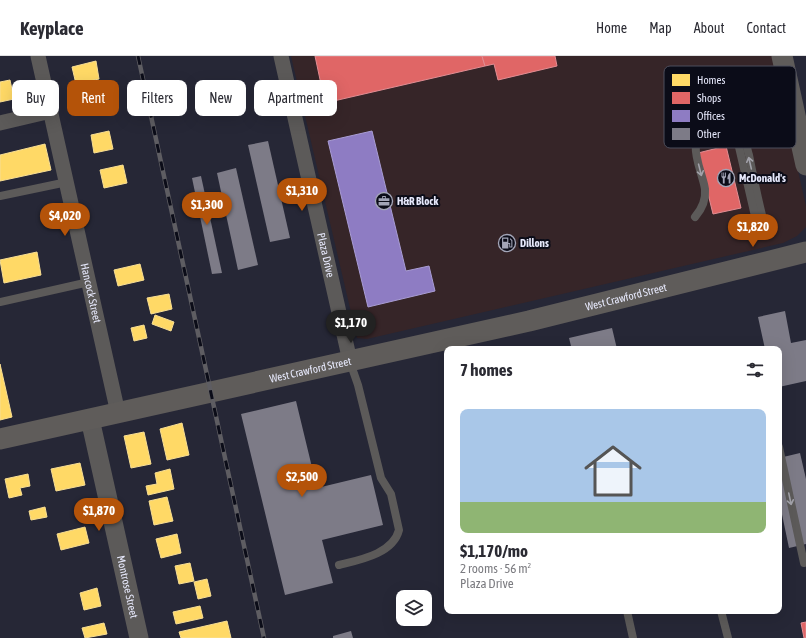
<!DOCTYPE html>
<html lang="en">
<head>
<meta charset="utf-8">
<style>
	:root { --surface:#fff; --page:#f2f2f3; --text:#2b2b33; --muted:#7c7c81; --line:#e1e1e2; --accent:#b45309 }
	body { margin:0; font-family:"Asap Condensed",sans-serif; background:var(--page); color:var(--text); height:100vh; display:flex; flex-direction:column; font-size:15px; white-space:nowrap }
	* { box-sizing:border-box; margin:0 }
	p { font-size:13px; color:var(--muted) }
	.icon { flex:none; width:22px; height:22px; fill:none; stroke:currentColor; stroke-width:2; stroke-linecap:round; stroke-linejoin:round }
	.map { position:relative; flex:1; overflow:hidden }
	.sheet { position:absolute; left:444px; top:290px; width:338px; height:268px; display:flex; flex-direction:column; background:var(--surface); border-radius:8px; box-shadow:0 4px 16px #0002 }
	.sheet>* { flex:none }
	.banner { position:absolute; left:12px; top:24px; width:372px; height:36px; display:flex; gap:8px }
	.tools { position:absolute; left:396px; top:534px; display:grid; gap:8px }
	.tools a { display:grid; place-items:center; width:36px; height:36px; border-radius:8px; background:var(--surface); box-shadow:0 4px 16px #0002; font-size:20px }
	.price { position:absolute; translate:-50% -34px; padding:0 9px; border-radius:14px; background:var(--accent); color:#fff; font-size:13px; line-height:26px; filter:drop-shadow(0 1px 2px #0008) }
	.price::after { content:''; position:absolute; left:50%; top:24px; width:12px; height:9px; margin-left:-6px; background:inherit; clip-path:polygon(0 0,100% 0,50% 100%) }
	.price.on { background:#222; color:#fff }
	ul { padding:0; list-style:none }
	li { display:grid; align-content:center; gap:8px; height:212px; padding:0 16px }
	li+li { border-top:1px solid var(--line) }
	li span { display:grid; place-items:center; height:124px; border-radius:8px; color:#555 }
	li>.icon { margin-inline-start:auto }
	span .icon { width:72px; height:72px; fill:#fffc; stroke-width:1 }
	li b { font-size:17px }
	h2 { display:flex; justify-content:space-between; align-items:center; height:48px; padding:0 16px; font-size:17px }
	.chip { padding:0 14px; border-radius:8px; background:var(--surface); box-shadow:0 4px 16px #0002; font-size:14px; line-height:36px }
	.chip.on { background:var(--accent); color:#fff }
	header { display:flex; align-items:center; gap:24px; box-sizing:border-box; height:56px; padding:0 20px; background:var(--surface); border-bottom:1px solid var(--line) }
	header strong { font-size:19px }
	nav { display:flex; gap:22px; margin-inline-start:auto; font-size:14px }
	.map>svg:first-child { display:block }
</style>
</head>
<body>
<header>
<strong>Keyplace</strong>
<nav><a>Home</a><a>Map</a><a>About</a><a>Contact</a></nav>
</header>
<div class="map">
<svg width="806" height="582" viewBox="0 0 806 582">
	<rect width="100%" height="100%" fill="#262736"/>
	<path fill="#362528" d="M291 0H772L806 150V171L797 180 783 187 367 283 357 282Z"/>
	<g fill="#ffd966" stroke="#f8de93">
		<path d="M96 5 99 23 76 28 72 11Z"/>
		<path d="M10 24 14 43 0 46V26Z"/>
		<path d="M109 75 113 93 94 97 91 79Z"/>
		<path d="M45 88 51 114 0 125V99Z"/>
		<path d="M123 109 127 127 104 132 100 114Z"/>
		<path d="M37 196 41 219 4 227 0 204Z"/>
		<path d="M140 208 144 224 118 230 114 214Z"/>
		<path d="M169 238 172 253 151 258 147 242Z"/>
		<path d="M155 259 174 266 171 275 152 268Z"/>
		<path d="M144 269 147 282 134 285 131 272Z"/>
		<path d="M0 308 12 361 0 364Z"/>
		<path d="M182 367 189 399 167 404 160 373Z"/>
		<path d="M144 376 151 408 131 412 124 380Z"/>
		<path d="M80 407 85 429 56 435 51 413Z"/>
		<path d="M170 413 174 433 148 439 146 430 157 428 155 417Z"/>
		<path d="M28 418 30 430 20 432 22 439 9 442 5 423Z"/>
		<path d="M167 441 173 465 154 469 149 445Z"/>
		<path d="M45 451 47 461 31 464 29 455Z"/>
		<path d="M85 471 89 487 61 494 57 478Z"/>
		<path d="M177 478 181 497 161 502 156 483Z"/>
		<path d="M190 507 194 525 179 528 175 510Z"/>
		<path d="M207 523 211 540 198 543 194 526Z"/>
		<path d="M97 532 101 550 84 554 80 537Z"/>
		<path d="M200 550 203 562 176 568 173 556Z"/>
		<path d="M227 565 231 582H181L179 576Z"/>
		<path d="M104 567 107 578 85 582 82 572Z"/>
	</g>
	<g fill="#e06666" stroke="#e28d93">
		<path d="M315 0H482L485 10 325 47Z"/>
		<path d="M482 0H555L557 10 498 24 494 8 485 10Z"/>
		<path d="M726 90 741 152 713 158 698 97Z"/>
		<path d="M806 566V582H804L801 567Z"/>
	</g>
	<path fill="#8e7cc3" stroke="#a99dd4" d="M372 75 406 215 429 210 435 235 368 251 328 85Z"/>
	<g fill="#7d7b87">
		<path d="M268 85 290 182 270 186 248 89Z"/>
		<path d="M236 112 258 209 238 214 217 117Z"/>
		<path d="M201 120 222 217 212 218 192 122Z"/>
		<path d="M785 255 791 287 806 284V325L779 331V293H765L758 261Z"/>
		<path d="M612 272 617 293H561L571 290 569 282Z"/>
		<path d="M296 345 317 432 371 419 383 469 322 484 333 527 285 539 241 358Z"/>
		<path d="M800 397 806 423V488L789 492 779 444V402Z"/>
		<path d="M351 575 353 582H333V580Z"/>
	</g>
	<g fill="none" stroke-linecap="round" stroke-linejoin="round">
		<g stroke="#5c5a59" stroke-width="8">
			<path d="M694 86C694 81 693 73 695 68 704 50 731 54 740 70 745 78 746 90 749 99 753 119 757 139 762 159"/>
			<path d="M0 140 67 126"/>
			<path d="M695 161C702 153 706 144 705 133 702 113 682 80 712 72 719 70 725 69 733 71L736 78 755 160"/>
			<path d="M0 246 89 226"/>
			<path d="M779 391 804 507"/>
			<path d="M339 509C359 504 393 498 399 474L391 438 381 422 358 329 350 306"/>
			<path d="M627 555 633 582"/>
			<path d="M721 555 728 582"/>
		</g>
		<g stroke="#5c5a59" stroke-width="15">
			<path id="s1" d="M38 0 118 357"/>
			<path id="s2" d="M281 0 350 305"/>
			<path d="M0 67 51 55"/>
		</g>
		<path stroke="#5c5a59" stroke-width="19" id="s3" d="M90 363 139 582"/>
		<g stroke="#5f5c5a" stroke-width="21">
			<path d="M782 0 806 109"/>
			<path id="s4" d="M0 383 529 265 806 196"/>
		</g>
		<g stroke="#5e5d62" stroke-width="4.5">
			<path id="rail" d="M138 0 264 582"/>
		</g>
		<use href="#rail" stroke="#0b0c18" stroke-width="3" stroke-dasharray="9" stroke-linecap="butt"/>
	</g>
	<defs><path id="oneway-shaft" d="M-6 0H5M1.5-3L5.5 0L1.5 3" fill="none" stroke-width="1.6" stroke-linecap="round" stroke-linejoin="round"/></defs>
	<g stroke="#a2a2aa">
		<use href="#oneway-shaft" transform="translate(750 107) rotate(-103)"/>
		<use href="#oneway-shaft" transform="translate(700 114) rotate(76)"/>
		<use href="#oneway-shaft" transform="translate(790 443) rotate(78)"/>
	</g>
	<defs>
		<g id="restaurant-ring" transform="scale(0.9)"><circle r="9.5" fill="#0b0c18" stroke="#a3a5b7" stroke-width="1.5"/><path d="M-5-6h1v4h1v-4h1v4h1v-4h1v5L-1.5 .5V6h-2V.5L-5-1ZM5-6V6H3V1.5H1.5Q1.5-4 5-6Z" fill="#a3a5b7"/></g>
		<g id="office-ring" transform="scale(0.9)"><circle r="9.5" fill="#0b0c18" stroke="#a3a5b7" stroke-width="1.5"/><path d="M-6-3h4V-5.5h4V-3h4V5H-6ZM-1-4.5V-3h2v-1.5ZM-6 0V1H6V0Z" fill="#a3a5b7"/></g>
		<g id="fuel-ring" transform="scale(0.9)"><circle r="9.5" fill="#0b0c18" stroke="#a3a5b7" stroke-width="1.5"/><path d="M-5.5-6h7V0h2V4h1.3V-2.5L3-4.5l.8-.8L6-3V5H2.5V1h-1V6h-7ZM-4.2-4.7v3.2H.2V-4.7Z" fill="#a3a5b7"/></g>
	</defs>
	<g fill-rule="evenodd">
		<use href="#restaurant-ring" x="726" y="122"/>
		<use href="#office-ring" x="384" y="145"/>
		<use href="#fuel-ring" x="507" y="187"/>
	</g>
	<g text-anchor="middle" stroke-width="4" stroke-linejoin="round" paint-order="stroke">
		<g font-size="11" font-weight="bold" fill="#e7e9fc" stroke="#0b0c18" text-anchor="start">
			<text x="739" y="126">McDonald's</text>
			<text x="397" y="149">H&amp;R Block</text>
			<text x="520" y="191">Dillons</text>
		</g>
		<g font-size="11" fill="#e7e9fc" stroke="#0b0c18">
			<text dy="4" stroke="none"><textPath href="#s2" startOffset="204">Plaza Drive</textPath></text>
			<text dy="4" stroke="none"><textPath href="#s1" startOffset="243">Hancock Street</textPath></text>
			<text dy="4" stroke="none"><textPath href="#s4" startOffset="642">West Crawford Street</textPath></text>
			<text dy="4" stroke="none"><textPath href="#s4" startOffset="318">West Crawford Street</textPath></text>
			<text dy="4" stroke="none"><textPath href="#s3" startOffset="172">Montrose Street</textPath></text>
		</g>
	</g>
	<rect x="664" y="10" width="132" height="82" rx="6" fill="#0b0c18" stroke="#4d4e5c" stroke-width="1"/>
	<rect x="672" y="18" width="18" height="12" fill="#ffd966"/>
	<rect x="672" y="36" width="18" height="12" fill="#e06666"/>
	<rect x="672" y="54" width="18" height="12" fill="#8e7cc3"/>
	<rect x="672" y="72" width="18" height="12" fill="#7d7b87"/>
	<g font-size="11" fill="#e7e9fc">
		<text x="697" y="28">Homes</text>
		<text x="697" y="46">Shops</text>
		<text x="697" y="64">Offices</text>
		<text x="697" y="82">Other</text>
	</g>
</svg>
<div class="tools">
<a><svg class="icon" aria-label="layers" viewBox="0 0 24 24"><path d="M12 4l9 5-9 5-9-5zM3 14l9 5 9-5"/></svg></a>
</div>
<b class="price" style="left:302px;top:156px">$1,310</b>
<b class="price" style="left:207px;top:170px">$1,300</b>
<b class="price" style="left:65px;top:181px">$4,020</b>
<b class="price" style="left:753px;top:192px">$1,820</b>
<b class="price on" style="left:351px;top:288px">$1,170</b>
<b class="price" style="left:302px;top:442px">$2,500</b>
<b class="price" style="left:99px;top:476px">$1,870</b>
<div class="banner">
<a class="chip">Buy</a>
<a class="chip on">Rent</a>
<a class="chip">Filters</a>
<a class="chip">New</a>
<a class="chip">Apartment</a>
</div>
<section class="sheet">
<h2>7 homes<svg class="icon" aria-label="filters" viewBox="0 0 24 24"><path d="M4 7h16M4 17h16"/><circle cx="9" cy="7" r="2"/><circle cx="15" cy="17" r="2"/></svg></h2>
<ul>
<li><span style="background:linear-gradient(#a9c7e8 75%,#8fb573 0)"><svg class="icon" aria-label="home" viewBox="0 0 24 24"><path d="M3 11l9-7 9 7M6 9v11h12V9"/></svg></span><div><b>$1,170/mo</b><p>2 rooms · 56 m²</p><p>Plaza Drive</p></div></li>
</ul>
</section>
</div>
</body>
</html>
